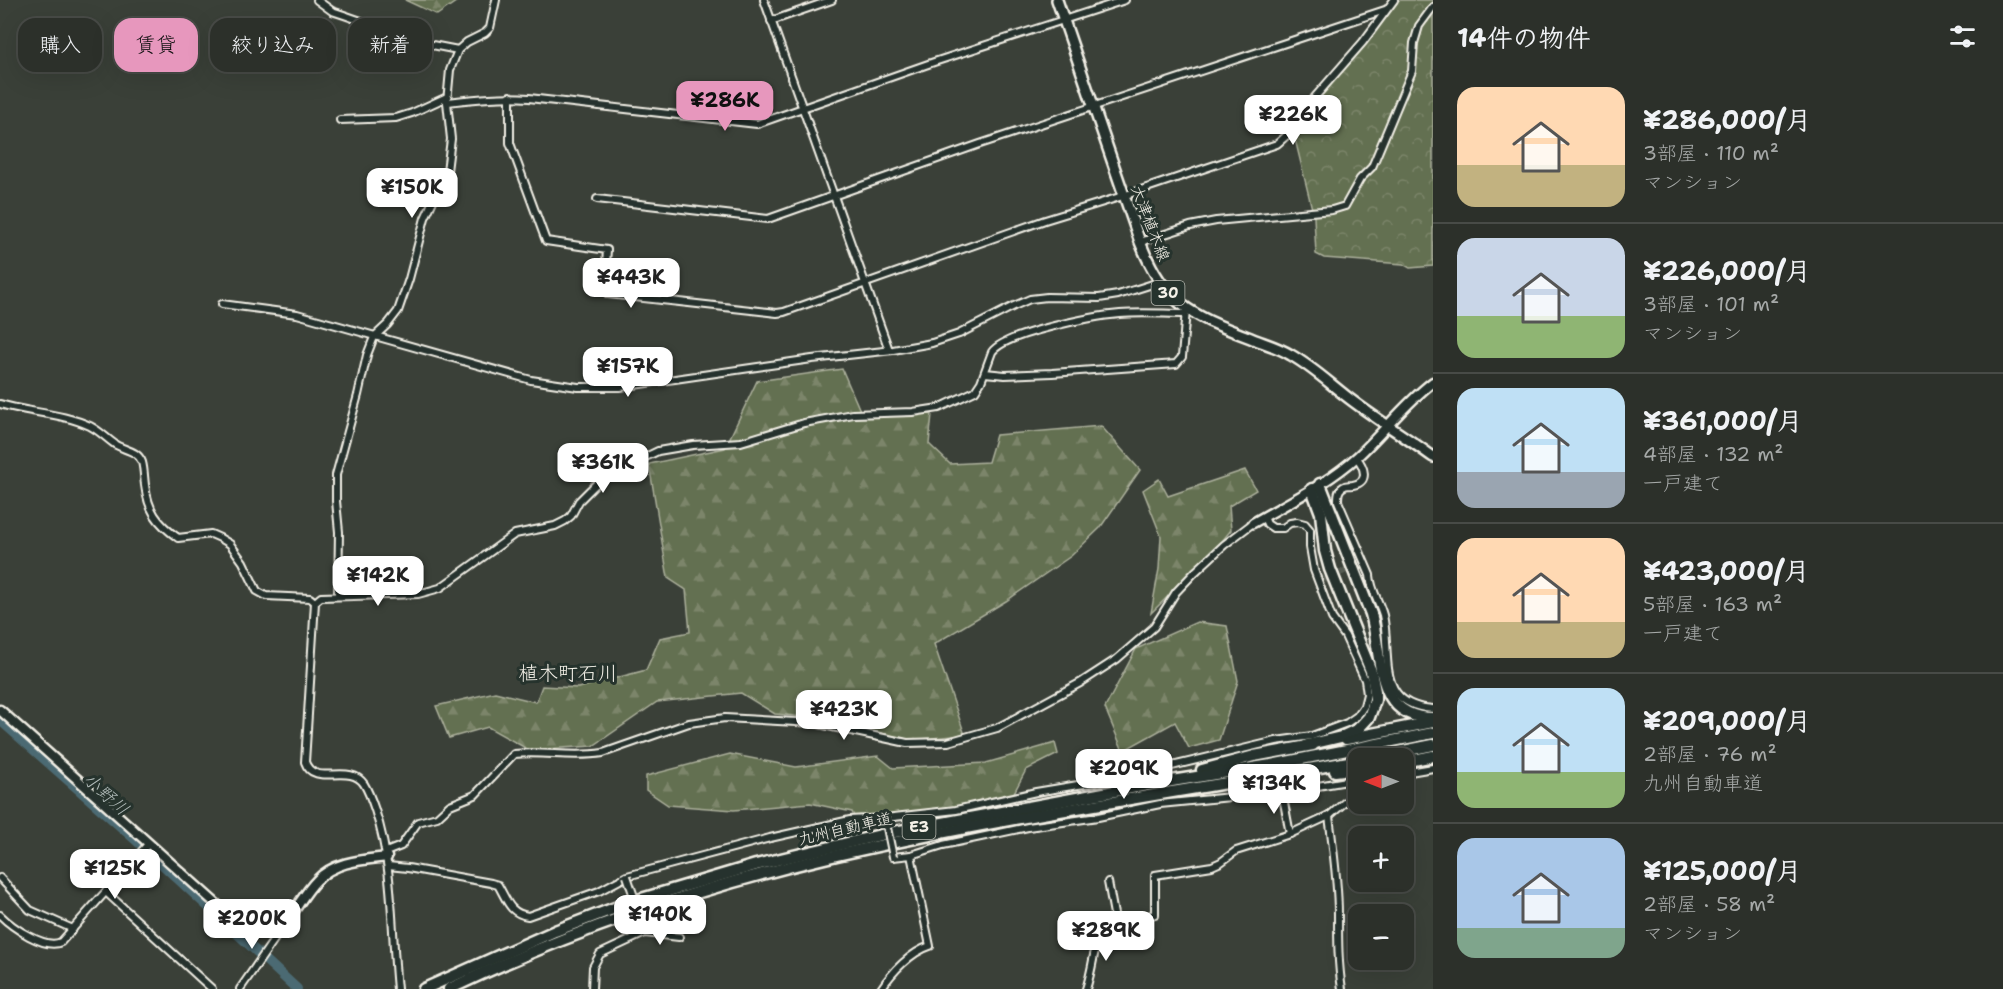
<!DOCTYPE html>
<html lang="ja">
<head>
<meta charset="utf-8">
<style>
	:root { --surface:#2c302a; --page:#383c36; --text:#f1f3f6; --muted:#a6a9a8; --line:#484b47; --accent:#e797bd }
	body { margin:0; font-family:"Shantell Sans","Klee One",sans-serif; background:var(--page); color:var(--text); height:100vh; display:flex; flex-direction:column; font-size:22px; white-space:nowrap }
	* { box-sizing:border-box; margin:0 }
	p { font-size:20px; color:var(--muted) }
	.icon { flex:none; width:33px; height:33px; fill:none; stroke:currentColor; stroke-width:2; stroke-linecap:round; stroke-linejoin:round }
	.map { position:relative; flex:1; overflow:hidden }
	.sheet { display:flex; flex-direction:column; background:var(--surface); width:570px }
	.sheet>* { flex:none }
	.hud { position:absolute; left:18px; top:18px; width:570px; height:54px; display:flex; gap:12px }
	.needle { width:39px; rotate:270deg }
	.controls { position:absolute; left:1348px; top:748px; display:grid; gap:12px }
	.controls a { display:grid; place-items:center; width:66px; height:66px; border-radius:12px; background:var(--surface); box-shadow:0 6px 24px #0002,0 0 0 2px var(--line); font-size:30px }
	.price { position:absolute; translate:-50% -51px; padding:0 14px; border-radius:12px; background:#fff; color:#222; font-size:20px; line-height:39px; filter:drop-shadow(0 2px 3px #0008) }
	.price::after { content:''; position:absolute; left:50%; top:36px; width:18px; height:14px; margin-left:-9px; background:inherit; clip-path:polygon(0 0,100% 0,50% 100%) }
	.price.on { background:var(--accent); color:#111 }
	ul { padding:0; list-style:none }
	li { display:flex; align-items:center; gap:18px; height:150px; padding:0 24px }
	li+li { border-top:2px solid var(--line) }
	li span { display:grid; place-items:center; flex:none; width:168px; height:120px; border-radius:18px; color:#555 }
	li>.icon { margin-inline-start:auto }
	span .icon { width:72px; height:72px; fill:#fffc; stroke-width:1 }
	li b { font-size:26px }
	h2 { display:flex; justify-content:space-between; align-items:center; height:72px; padding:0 24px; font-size:26px }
	.chip { padding:0 21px; border-radius:18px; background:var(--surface); box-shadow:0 6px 24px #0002,0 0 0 2px var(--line); font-size:21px; line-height:54px }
	.chip.on { background:var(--accent); color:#111 }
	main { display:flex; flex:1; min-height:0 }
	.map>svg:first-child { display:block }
</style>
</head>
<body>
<main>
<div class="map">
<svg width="1433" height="989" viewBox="0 0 1433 989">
	<defs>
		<pattern id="forest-firs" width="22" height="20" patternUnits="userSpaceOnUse" patternTransform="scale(1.5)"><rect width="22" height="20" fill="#647051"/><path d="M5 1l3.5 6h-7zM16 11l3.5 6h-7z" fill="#7b856a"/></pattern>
		<pattern id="park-crowns" width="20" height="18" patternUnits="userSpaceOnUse" patternTransform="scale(1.5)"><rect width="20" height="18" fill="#647051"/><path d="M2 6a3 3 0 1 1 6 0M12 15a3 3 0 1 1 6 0" fill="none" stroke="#7b856a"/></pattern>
	</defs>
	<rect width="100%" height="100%" fill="#3a4038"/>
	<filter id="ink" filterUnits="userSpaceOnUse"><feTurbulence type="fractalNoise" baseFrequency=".0167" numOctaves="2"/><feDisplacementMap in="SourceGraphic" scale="12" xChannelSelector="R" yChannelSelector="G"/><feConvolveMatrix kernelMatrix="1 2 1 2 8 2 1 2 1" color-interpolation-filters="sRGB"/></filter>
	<g filter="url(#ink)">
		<g fill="url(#forest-firs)" stroke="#acb09c" stroke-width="1.5">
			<path d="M405 0H455L457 1 437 15Z"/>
			<path d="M842 369 862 415 932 414 929 444 950 464 988 462 996 435 1101 426 1140 470 1100 528 1071 556 1006 601 934 644 965 735 910 740 824 719 775 714 741 693 657 702 593 746 529 750 488 727 449 738 436 706 495 692 536 702 542 686 578 688 646 670 660 638 690 632 686 590 668 578 649 464 725 448 757 381Z"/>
			<path d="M1245 470 1256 490 1229 506 1231 530 1214 551 1151 613 1159 569 1161 536 1143 490 1159 479 1168 496Z"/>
			<path d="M1197 622 1227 626 1238 681 1219 740 1189 748 1175 722 1123 751 1105 708 1136 649Z"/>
			<path d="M1055 743 1058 754 1026 770 1008 804 858 825 852 812 810 803 734 810 668 805 646 790V776L730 754 796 767 878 756 893 768 986 763Z"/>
		</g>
		<path fill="url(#park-crowns)" stroke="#acb09c" stroke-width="1.5" d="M1396 0H1433V266L1410 268 1403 264 1324 258 1316 254 1314 217 1294 135 1318 99 1366 42Z"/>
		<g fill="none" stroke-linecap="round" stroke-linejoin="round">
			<path stroke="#4c6a73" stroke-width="10" d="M0 720 137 841 297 989"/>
			<g stroke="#565b52" stroke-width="6" stroke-dasharray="6 3" stroke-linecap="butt">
				<path d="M1324 580 1360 564"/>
				<path d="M1280 771 1282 792"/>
			</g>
			<g stroke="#f4f1e8" stroke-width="10">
				<g id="street">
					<path d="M317 0 332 11 344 15 427 44 458 50"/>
					<path d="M764 0 889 350"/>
					<path d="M771 21 832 0"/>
					<path d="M510 96V143L546 241 607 250 604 290 608 294 777 313 784 312 1045 220 1123 196 1277 144 1294 129 1315 97 1363 42 1394 0"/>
					<path d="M447 102C475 99 501 96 529 98L757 124 934 62 1125 0"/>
					<path d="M340 120 396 118 412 113 447 97"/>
					<path d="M597 199 768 219 980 144 1385 10"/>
					<path d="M1140 242 1190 226 1216 221 1332 210 1345 206 1360 179 1372 167 1412 71 1414 43 1419 26 1433 7"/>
					<path d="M222 304 297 314 531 380 578 387H620L812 359 893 350 932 343 959 334 1014 306 1030 299 1047 297 1099 298 1118 295 1159 282"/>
					<path d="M985 373 1005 375 1052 373 1176 364 1182 357 1186 310"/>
					<path d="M0 404C29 413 62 413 90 426 100 431 107 439 116 445 125 450 138 451 142 462 144 469 144 478 145 485 148 510 157 523 178 538L211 534 220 538 230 544 243 562 257 591 266 596 310 598 315 602"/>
					<path d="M1356 457C1364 466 1370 482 1353 485 1349 486 1347 484 1343 487 1338 490 1338 495 1338 501L1370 575C1371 590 1379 601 1383 615 1392 655 1374 705 1433 709"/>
					<path d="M338 596 339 532 336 501V475L358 395 367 355 374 337 388 324 398 311 409 279 425 218 447 171 451 139 447 102 450 70 458 50 467 42 485 33 490 28 496 0"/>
					<path d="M315 602 321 597 418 594 440 588 515 534 555 526 565 521 571 516 579 501 598 482 606 476 658 451 693 445 741 442 804 423 853 414 913 412 939 408 975 391 981 382 992 352C1005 333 1095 316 1120 314 1142 312 1164 314 1186 314"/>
					<path d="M315 602 305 762C314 788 350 762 364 784 369 792 372 801 375 810 394 867 391 929 397 989"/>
					<path d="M1404 773 1433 768"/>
					<path d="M1282 792 1290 834"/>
					<path d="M1329 816C1333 848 1338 881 1338 914 1338 940 1338 964 1342 989"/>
					<path d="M386 852 401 846 418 822 437 817 450 805 475 795 514 754C544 751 573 758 603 753L689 723 725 718 814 723 907 743 948 742 997 728 1080 683 1117 659 1154 627 1176 592 1195 572 1224 545 1253 523"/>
					<path d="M893 857 911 855 943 845 1028 827 1098 817 1160 804 1282 792 1359 779"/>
					<path d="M388 866 408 868 491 883 498 885C507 900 509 913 528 916L599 891 627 876 770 838 850 820 885 818 956 810 1036 792 1126 777 1276 741 1312 736 1347 723 1357 716 1364 706 1367 694 1365 680 1345 636 1332 618 1314 570 1310 547V530L1305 524 1297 522 1290 523 1283 528H1273L1267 524 1264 517"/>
					<path d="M0 878 30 910 73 929"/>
					<path d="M1108 882 1116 925"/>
					<path d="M106 892 212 989"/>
					<path d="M0 915C12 927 45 950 61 942L149 843"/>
					<path d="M240 989 289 918"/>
					<path d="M592 989 593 967 600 954 645 933 679 937"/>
					<path d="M881 989C892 972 911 952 930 946L911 855"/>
					<path d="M1086 989C1093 968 1094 947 1101 926L1116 925 1155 914V875L1212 866 1221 862 1236 851 1290 834 1329 816 1359 790"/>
				</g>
			</g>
			<g stroke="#f4f1e8" stroke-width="13">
				<g id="secondary">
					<path d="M1253 523C1289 502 1327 484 1358 456 1384 432 1405 403 1433 382"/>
					<path d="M0 710 242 927C268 937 256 897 289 918 298 906 306 891 317 880 335 861 363 860 387 857"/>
				</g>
			</g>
			<g stroke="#f4f1e8" stroke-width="14">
				<path id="primary" d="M1057 0 1140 242C1166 307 1192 315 1253 339 1266 344 1280 348 1291 355 1312 367 1328 382 1346 396 1374 418 1405 436 1433 457"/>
			</g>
			<g stroke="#f4f1e8" stroke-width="15">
				<g id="highway">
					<path d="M1320 484 1371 614C1383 655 1373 718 1433 718"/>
					<path d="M1346 739 1433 722"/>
					<path d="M1307 745 1341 737 1358 729 1369 717 1375 700V691L1371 671 1330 569 1325 551 1321 513 1312 489"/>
					<path d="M1364 759 1433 745"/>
					<path d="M1404 762 1433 756"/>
					<path d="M1202 770 1254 756 1313 745"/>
					<path d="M1335 771 1359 768"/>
					<path d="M424 989 555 931 628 903 756 865 889 833 1147 785 1271 765 1433 733"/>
					<path d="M449 989C572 930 704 886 837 855 1010 815 1185 792 1359 760"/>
				</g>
			</g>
			<use href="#street" stroke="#26332d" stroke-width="6"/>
			<use href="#secondary" stroke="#26332d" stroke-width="8"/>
			<use href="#primary" stroke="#26332d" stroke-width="9"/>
			<use href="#highway" stroke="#26332d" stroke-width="10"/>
			<g stroke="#f4f1e8" stroke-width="10" stroke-linecap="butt">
				<g id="street-bridge">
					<path d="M885 818 893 857"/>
					<path d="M627 876 643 923"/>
				</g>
			</g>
			<use href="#street-bridge" stroke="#26332d" stroke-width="6"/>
		</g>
	</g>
	<g text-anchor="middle" stroke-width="6" stroke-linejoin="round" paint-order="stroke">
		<g fill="#26332d" stroke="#b6b8b0" stroke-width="1.5">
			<rect x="1151.5" y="281" width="33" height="24" rx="4.5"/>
			<rect x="902.5" y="815" width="33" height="24" rx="4.5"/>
		</g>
		<g font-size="15" font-weight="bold" fill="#f4f1e8">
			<text x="1168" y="298">30</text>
			<text x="919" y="832">E3</text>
		</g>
		<g font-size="16" fill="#f4f1e8" stroke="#26332d">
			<text transform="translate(1151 223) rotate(69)" y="6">大津植木線</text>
			<text transform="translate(845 828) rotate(-13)" y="6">九州自動車道</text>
		</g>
		<g font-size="18" font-style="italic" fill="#b1bbb9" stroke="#26332d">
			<text transform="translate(106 794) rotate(42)" y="6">小野川</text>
		</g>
		<g font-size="20" fill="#f4f1e8" stroke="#26332d">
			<text x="568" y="680">植木町石川</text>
		</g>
	</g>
</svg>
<div class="controls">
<a><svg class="needle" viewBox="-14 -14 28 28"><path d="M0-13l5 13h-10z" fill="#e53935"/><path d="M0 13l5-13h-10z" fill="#a6a9a8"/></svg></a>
<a>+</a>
<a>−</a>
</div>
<b class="price on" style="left:725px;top:132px">¥286K</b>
<b class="price" style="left:1293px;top:146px">¥226K</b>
<b class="price" style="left:412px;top:219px">¥150K</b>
<b class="price" style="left:631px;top:309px">¥443K</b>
<b class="price" style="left:628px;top:398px">¥157K</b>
<b class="price" style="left:603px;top:494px">¥361K</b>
<b class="price" style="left:378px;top:607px">¥142K</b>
<b class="price" style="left:844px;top:741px">¥423K</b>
<b class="price" style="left:1124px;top:800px">¥209K</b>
<b class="price" style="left:1274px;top:815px">¥134K</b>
<b class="price" style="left:115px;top:900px">¥125K</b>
<b class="price" style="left:660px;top:946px">¥140K</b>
<b class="price" style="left:252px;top:950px">¥200K</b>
<b class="price" style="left:1106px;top:962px">¥289K</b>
<div class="hud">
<a class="chip">購入</a>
<a class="chip on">賃貸</a>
<a class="chip">絞り込み</a>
<a class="chip">新着</a>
</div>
</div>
<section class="sheet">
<h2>14件の物件<svg class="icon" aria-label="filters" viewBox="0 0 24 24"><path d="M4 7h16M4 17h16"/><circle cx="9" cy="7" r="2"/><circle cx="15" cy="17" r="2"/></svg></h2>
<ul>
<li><span style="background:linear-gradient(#ffd9b3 65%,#c2b280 0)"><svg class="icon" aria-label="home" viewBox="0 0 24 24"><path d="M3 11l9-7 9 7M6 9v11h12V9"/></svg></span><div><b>¥286,000/月</b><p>3部屋 · 110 m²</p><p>マンション</p></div></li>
<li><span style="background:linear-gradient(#c9d6e8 65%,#8fb573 0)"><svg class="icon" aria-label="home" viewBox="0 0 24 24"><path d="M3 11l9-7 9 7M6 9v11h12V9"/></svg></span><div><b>¥226,000/月</b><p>3部屋 · 101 m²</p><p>マンション</p></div></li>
<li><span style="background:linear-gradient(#bfe0f5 70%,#9aa5b1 0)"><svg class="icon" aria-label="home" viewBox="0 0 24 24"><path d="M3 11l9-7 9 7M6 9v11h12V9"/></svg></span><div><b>¥361,000/月</b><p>4部屋 · 132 m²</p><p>一戸建て</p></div></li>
<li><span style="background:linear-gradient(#ffd9b3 70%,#c2b280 0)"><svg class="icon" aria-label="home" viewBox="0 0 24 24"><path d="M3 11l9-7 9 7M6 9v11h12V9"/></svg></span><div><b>¥423,000/月</b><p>5部屋 · 163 m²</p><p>一戸建て</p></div></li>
<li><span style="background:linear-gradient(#bfe0f5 70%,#8fb573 0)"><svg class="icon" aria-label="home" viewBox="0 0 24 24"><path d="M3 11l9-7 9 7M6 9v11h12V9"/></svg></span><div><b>¥209,000/月</b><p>2部屋 · 76 m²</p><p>九州自動車道</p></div></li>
<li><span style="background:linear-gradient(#a9c7e8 75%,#7fa58c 0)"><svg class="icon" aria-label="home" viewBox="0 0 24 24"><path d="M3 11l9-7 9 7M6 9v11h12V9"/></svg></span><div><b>¥125,000/月</b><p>2部屋 · 58 m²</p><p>マンション</p></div></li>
</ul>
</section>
</main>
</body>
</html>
